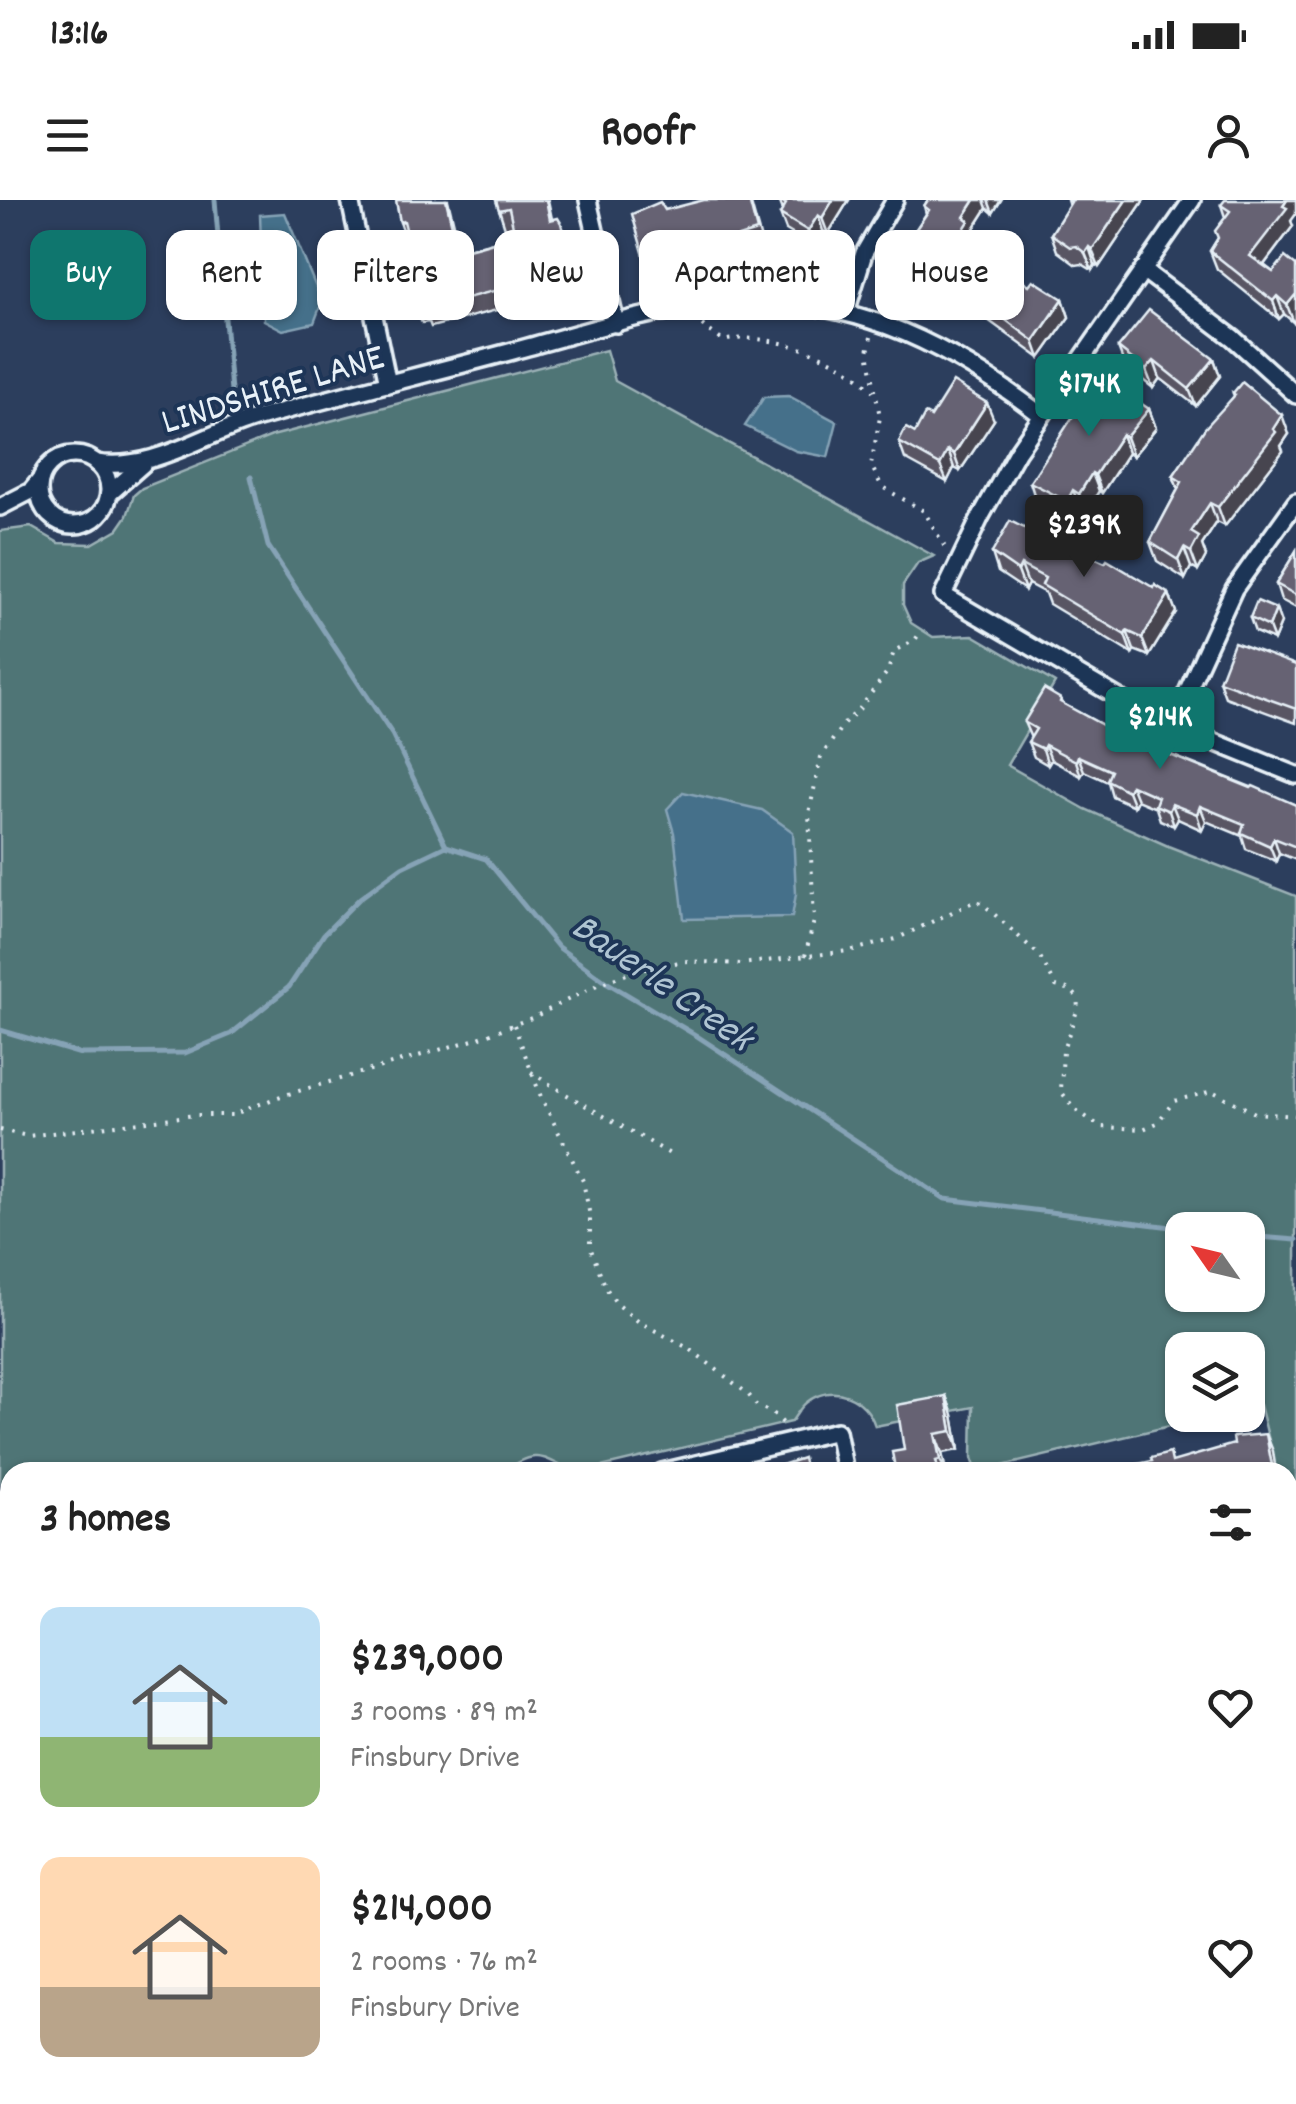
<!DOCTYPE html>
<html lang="en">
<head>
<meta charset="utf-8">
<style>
	:root { --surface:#fff; --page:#f6f6f6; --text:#222; --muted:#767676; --accent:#0f766e }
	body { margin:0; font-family:Dekko,sans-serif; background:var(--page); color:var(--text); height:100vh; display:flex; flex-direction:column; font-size:38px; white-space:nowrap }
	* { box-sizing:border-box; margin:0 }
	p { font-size:32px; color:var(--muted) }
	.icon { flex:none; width:55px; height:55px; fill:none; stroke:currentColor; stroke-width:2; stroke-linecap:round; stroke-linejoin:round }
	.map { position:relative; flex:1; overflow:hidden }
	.panel { position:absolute; left:0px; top:1262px; width:1298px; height:642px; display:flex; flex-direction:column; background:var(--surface); border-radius:30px 30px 0 0; box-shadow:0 2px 8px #0004 }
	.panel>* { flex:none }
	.top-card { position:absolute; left:30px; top:30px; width:1238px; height:90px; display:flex; gap:20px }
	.needle { width:65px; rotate:304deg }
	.buttons { position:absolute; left:1165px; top:1012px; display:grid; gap:20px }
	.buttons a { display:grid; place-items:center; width:100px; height:100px; border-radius:20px; background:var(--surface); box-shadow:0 2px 8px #0004; font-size:50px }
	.price { position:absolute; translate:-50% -85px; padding:0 22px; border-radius:10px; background:var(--accent); color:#fff; font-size:32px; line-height:65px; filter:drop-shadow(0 2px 5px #0008) }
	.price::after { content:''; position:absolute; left:50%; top:60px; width:30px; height:22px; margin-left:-15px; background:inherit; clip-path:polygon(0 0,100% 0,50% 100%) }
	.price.on { background:#222; color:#fff }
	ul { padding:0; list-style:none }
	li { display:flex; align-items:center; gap:30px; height:250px; padding:0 40px }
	li span { display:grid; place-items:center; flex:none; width:280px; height:200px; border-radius:20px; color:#555 }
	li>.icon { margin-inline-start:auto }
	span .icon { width:120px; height:120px; fill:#fffc; stroke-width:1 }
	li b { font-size:42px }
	h2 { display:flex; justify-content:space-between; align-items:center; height:120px; padding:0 40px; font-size:42px }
	.pill { padding:0 35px; border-radius:20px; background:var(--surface); box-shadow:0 2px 8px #0004; font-size:35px; line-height:90px }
	.pill.on { background:var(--accent); color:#fff }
	.status { display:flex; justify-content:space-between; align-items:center; height:70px; padding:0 50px; background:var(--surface); direction:ltr }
	.status svg { height:28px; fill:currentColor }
	header { display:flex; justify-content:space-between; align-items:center; height:130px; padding:0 40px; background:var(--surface); font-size:45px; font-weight:700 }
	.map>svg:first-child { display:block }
</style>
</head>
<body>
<div class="status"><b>13:16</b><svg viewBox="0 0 49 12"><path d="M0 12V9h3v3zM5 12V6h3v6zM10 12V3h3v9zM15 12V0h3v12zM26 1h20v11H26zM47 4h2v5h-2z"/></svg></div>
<header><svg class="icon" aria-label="menu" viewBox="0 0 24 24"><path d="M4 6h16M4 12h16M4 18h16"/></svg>Roofr<svg class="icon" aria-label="person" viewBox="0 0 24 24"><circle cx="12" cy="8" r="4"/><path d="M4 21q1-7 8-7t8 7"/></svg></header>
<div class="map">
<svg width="1296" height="1904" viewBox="0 0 1296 1904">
	<rect width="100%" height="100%" fill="#2c3e5d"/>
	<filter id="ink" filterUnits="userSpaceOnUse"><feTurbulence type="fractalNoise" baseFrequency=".01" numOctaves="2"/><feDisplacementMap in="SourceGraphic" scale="20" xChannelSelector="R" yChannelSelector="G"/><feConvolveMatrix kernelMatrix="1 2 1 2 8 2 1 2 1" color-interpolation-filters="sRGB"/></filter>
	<g filter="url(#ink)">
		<path fill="#507476" stroke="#9cb2b7" stroke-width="2.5" fill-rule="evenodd" d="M606 150 615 181 934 356 918 363 903 385V405L911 423 933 437 973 435 1055 483 1007 565 1085 609 1168 646 1296 696V1318L1289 1319 1288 1272H1277L1260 1205 1248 1207V1150H1182V1215H1216L977 1272 972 1258 973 1207 875 1226C866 1197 833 1182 807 1202 800 1207 796 1216 791 1222L580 1272C546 1265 543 1242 504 1272H10V1288L0 1282V331L31 327 59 343 92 344 118 329 127 316 134 295 142 288 272 236ZM1182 1030H1248V1095H1182Z"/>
		<g fill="#446f8a" stroke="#86a3b6" stroke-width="2.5">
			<path d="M285 13 322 102 314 123 283 130 264 120 260 15Z"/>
			<path d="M789 196 837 222 828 257 796 251 745 226 764 197Z"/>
			<path d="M683 592 762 610 793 632 796 694 792 717 684 719 674 633 667 609Z"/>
		</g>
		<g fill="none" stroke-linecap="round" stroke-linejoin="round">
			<g stroke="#86a3b6" stroke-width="5">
				<path d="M215 0 231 191"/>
				<path d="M251 277 268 346 392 534 446 646"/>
				<path d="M0 830 81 854 185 853 231 834 289 787 324 734 360 698 402 667 446 646 486 659 558 747 606 782 697 836 945 999 1196 1030"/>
				<path d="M1248 1036 1296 1040"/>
			</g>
			<g stroke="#e8f1f8" stroke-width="22">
				<g id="street">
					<path d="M350 0 388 184"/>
					<path d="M588 0 616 124"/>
					<path d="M1192 0 1017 252 981 316 943 395 1131 505 1172 525 1296 575"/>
					<path d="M1143 70 1233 138 1296 195"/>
					<path d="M846 112 864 53 895 0"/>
					<circle cx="74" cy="290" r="35"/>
					<path d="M96 263C152 272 204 234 255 219 340 195 427 174 513 151 578 134 645 111 712 104 840 90 942 139 1041 215"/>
					<path d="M109 294 143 264"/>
					<path d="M0 307 31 291 40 280"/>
					<path d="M1172 525 1234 389 1296 302"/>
					<path d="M662 1272 837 1231 845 1272"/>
					<path d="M1288 1341 1296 1339"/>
					<path d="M0 1505 10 1504"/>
					<path d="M1288 1612 1296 1611"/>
					<path d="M0 1751 10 1749"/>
					<path d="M1288 1880 1296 1878"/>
					<path d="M413 1895 415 1904"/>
					<path d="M683 1895 685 1904"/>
					<path d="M967 1895 969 1904"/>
					<path d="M1240 1904 1256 1895"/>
				</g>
			</g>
			<g stroke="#e8f1f8" stroke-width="4" stroke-dasharray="2.5 8" stroke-linecap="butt">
				<path d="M702 125 723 141C763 130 848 157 873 192"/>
				<path d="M871 137 868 152 880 217 871 265 882 287 924 311 946 349"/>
				<path d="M805 756 814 721 809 613 821 557 842 526 860 508 888 471 894 451 915 440 920 433"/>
				<path d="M514 825 541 897 583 981 590 1016V1047L606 1088 616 1103 639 1122 690 1149 748 1194 757 1206 773 1213 784 1224"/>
				<path d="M531 872C577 903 626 927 673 956"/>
				<path d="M0 930 28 936 196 915H232L278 897 473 840 534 817 597 785 635 771 685 761 741 764 849 751 896 739 975 701 982 703 1039 755 1056 786 1071 790 1077 797 1078 808 1063 850 1061 891 1073 908 1101 927 1143 929 1157 923 1174 901 1212 891 1255 913 1296 916"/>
			</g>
			<use href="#street" stroke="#1d3557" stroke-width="15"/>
		</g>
		<g fill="#585463" stroke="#e8f1f8" stroke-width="2.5">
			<path d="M396 0 460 51 515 36 513 26 505 28 496 0H548L552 19 561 23 568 41 576 79 560 84 563 93 431 127 429 122 422 123 419 117H416L409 100 439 61 436 50 414 54 409 38 406 39 400 22Z"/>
			<path d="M750 0 763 47 729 59 728 55 700 62 698 56 663 64 665 69 650 73 644 56 665 10Z"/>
			<path d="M779 0H849L828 34 823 31 814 47 786 30 780 14 783 10Z"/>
			<path d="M928 0H1001L993 13 987 8 973 30 976 38 963 59 986 75 1029 85 1063 99 1069 117 1040 158 951 93 945 102 903 75 897 57 926 14 924 6Z"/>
			<path d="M1067 0H1144L1099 67 1095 65 1092 70 1082 64 1076 65 1057 51 1051 34 1069 6Z"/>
			<path d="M1221 5 1291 21 1293 26 1264 65 1273 72 1296 66V120L1294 123 1284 114 1279 119 1217 69 1210 51 1218 38 1225 17Z"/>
			<path d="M1118 148 1214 159 1220 176 1196 206 1160 178 1153 188 1125 166Z"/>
			<path d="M1233 193 1289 234 1281 246 1283 251 1225 326 1217 322 1202 345 1206 356 1198 371 1191 367 1185 379 1157 361 1150 342 1178 289 1173 276 1234 196Z"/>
			<path d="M1149 209 1156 228 1133 256 1128 253 1102 293 1099 291 1086 312 1080 308 1073 319 1036 301 1030 282Z"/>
			<path d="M931 217 994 220 960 271 954 268 947 282 905 259 899 242 915 233Z"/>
			<path d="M1049 340 1071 347 1154 388 1169 394 1176 412 1149 456 1134 450 1132 454 1049 404 1045 393 1028 384 1025 390 998 372 992 353Z"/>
			<path d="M1296 351V408L1281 400 1276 384Z"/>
			<path d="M1250 418 1281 423 1274 440 1255 432Z"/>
			<path d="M1296 465V523L1225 497 1219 481Z"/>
			<path d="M1061 499 1063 504 1121 535 1296 605V660L1279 653 1276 661 1246 649 1242 636 1206 621 1202 630 1178 619 1174 626 1160 620 1156 608 1137 600 1134 606 1112 596 1108 582 1084 571 1081 576 1051 560 1048 565 1034 557 1028 542 1031 538 1024 522Z"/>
			<path d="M946 1196 953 1215 959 1250 942 1253 946 1272H888L895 1268 904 1250Z"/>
			<path d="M1288 1362H1296V1428L1288 1430Z"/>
			<path d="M4 1392 7 1402 10 1401V1461L0 1463V1393Z"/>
			<path d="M1296 1456V1576L1289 1577 1288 1573V1458Z"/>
			<path d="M10 1527V1602L0 1604V1529Z"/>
			<path d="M10 1619V1705L0 1706V1629L7 1627Z"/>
			<path d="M1296 1756V1833L1288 1835V1759Z"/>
			<path d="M10 1778V1842L0 1844V1780Z"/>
			<path d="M76 1895H283L284 1904H0Z"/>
			<path d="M321 1895H371L372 1904H325Z"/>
			<path d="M588 1895H642L644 1904H588Z"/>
			<path d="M866 1895H925L928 1904H872L871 1900 868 1901Z"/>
			<path d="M1058 1895H1164L1167 1904H1023Z"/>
		</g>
		<g fill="#474550" stroke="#e8f1f8" stroke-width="2.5">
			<path d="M446 0H448L465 69 458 52Z"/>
			<path d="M833 0H849L828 34 822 18Z"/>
			<path d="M975 0H984L987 8 973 30 976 38 957 68 951 50 964 17Z"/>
			<path d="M988 0H1001L993 13Z"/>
			<path d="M1126 0H1144L1099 67 1092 50Z"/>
			<path d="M1287 0H1296V14L1291 21 1293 26 1257 74 1250 56Z"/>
			<path d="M818 15 823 31 814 47 808 31Z"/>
			<path d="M561 23 568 41 576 79 570 62Z"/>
			<path d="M1089 47 1095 65 1092 70 1085 53Z"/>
			<path d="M945 75 951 93 945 102 938 84Z"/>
			<path d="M1296 94V120L1294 123 1287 105Z"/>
			<path d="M1277 96 1284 114 1279 119 1273 101Z"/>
			<path d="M1063 99 1069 117 1040 158 1034 141Z"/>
			<path d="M1214 159 1220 176 1196 206 1189 189Z"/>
			<path d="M1154 161 1160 178 1153 188 1146 170Z"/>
			<path d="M987 203 994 220 960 271 954 254Z"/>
			<path d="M1149 209 1156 228 1133 256 1126 237Z"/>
			<path d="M1282 215 1289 234 1281 246 1283 251 1225 326 1218 307Z"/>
			<path d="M1122 234 1128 253 1102 293 1095 275Z"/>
			<path d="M948 250 954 268 947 282 940 265Z"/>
			<path d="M1092 273 1099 291 1086 312 1079 294Z"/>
			<path d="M1073 290 1080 308 1073 319 1067 301Z"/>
			<path d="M1210 303 1217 322 1202 345 1206 356 1198 371 1191 352V332Z"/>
			<path d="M1184 348 1191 367 1185 379 1178 360Z"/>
			<path d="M1021 365 1028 384 1025 390 1018 371Z"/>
			<path d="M1169 394 1176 412 1149 456 1142 438Z"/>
			<path d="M1276 409 1281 423 1274 440 1269 427Z"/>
			<path d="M1127 431 1134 450 1132 454 1125 435Z"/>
			<path d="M1045 545 1051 560 1048 565 1043 549Z"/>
			<path d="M1078 556 1084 571 1081 576 1076 561Z"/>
			<path d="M1131 585 1137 600 1134 606 1128 591Z"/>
			<path d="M1172 604 1178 619 1174 626 1169 611Z"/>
			<path d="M1200 606 1206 621 1202 630 1197 614Z"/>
			<path d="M1274 638 1279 653 1276 661 1270 646Z"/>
			<path d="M946 1196 953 1215 959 1250 952 1231Z"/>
			<path d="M935 1234 942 1253 946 1272 940 1260Z"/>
			<path d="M1266 1234 1273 1251 1276 1272H1275L1272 1266Z"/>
			<path d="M265 1895H268L272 1904H267L265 1898Z"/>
		</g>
		<g fill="#666273" stroke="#e8f1f8" stroke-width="2.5">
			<path d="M396 0H446L458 52 515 36 509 8 499 10 496 0H546L550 20 558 18 561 23 570 62 554 66 556 75 424 109 423 104 416 106 414 99 409 100 402 70 439 61 432 32 408 37 404 21 400 22Z"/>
			<path d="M704 0H749L757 31 723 42 722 38 695 46 693 39 657 48 659 52 644 56 632 14 660 2 665 10Z"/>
			<path d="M779 0H833L822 18 818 15 808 31 780 14 786 4Z"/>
			<path d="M928 0H975L964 17 969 21 951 50 986 75 995 61 1029 85 1033 80 1063 99 1034 141 945 75 938 84 897 57 929 10 924 6Z"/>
			<path d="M1069 0H1126L1092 50 1089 47 1085 53 1076 46 1070 47 1051 34 1071 2Z"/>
			<path d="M1225 0H1287L1283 6 1287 8 1250 56 1273 72 1285 57 1296 66V94L1287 105 1277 96 1273 101 1210 51 1218 38 1215 31 1230 11 1221 5Z"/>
			<path d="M1149 110 1214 159 1189 189 1154 161 1146 170 1118 148Z"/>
			<path d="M1100 175 1149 209 1126 237 1122 234 1095 275 1092 273 1079 294 1073 290 1067 301 1030 282Z"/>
			<path d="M953 182 987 203 954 254 948 250 940 265 899 242 906 228 915 233 925 214 931 217Z"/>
			<path d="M1242 182 1282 215 1273 229 1276 232 1218 307 1210 303 1191 332 1199 337 1191 352 1184 348 1178 360 1150 342 1182 282 1173 276 1205 228 1235 195 1233 193Z"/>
			<path d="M1010 321 1049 340 1055 331 1068 340 1066 344 1082 353 1105 363 1107 360 1154 388 1155 385 1169 394 1142 438 1127 431 1125 435 1042 385 1045 378 1021 365 1018 371 992 353Z"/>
			<path d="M1296 351V395L1276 384Z"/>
			<path d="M1257 401 1276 409 1269 427 1250 418Z"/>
			<path d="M1234 442 1296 465V509L1219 481Z"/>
			<path d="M1044 489 1061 499 1060 502 1121 535 1251 588 1253 586 1296 605V647L1274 638 1270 646 1241 633 1244 624 1200 606 1197 614 1172 604 1169 611 1155 605 1158 597 1131 585 1128 591 1107 580 1111 571 1078 556 1076 561 1045 545 1043 549 1028 542 1036 529 1024 522Z"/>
			<path d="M946 1196 952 1231 935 1234 940 1260 936 1261 939 1272H888L887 1270 895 1268 892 1252 904 1250 897 1205Z"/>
			<path d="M1266 1234 1272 1266H1269L1270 1272H1100L1152 1261 1151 1258 1170 1253 1172 1262 1234 1244 1233 1237Z"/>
			<path d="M803 1258 806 1272H761Z"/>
			<path d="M760 1269 761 1272H742Z"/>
			<path d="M1288 1362H1296V1399L1291 1400 1293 1408 1288 1409Z"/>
			<path d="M4 1392 6 1402 10 1401V1441L0 1443V1393Z"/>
			<path d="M1296 1456V1554L1288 1556V1458Z"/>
			<path d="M10 1527V1576L2 1577 3 1583 0 1584V1529Z"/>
			<path d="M10 1619V1683L0 1685V1629L7 1627 6 1620Z"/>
			<path d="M1296 1628V1707L1288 1666V1629Z"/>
			<path d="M1296 1756V1810L1288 1813V1759Z"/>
			<path d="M10 1778V1823L0 1825V1780Z"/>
			<path d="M13 1895H69V1897L76 1895H265V1898L235 1904H0V1897Z"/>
			<path d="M455 1895H509L510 1901 518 1900V1904H456Z"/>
			<path d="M588 1895H630L632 1904H588Z"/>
			<path d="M726 1895H781L782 1898 779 1899 780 1904H728Z"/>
			<path d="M870 1895H923L924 1898 892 1904H872Z"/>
			<path d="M1058 1895H1150L1136 1901 1135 1898 1121 1904H1023Z"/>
		</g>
	</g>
	<g text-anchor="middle" stroke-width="8" stroke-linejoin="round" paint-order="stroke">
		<g font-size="38" fill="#e8f1f8" stroke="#1d3557">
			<text transform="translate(272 187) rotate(-17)" y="13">LINDSHIRE LANE</text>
		</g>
		<g font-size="40" font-style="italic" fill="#afc4d2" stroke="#1d3557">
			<text transform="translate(664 780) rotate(35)" y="14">Bauerle Creek</text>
		</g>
	</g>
</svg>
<div class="buttons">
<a><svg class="needle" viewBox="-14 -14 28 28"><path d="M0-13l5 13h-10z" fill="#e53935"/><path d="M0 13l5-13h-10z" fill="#767676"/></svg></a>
<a><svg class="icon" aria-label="layers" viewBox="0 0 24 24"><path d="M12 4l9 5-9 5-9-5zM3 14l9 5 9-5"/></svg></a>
</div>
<b class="price" style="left:1089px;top:239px">$174K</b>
<b class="price on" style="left:1084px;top:380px">$239K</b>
<b class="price" style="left:1160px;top:572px">$214K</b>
<div class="top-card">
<a class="pill on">Buy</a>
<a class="pill">Rent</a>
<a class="pill">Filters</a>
<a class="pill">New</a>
<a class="pill">Apartment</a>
<a class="pill">House</a>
</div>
<section class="panel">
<h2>3 homes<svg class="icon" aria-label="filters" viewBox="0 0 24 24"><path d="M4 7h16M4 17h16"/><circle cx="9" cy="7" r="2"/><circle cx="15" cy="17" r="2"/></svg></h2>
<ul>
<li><span style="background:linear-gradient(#bfe0f5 65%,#8fb573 0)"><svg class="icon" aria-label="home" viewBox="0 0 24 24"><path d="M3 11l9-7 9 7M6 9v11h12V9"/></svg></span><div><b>$239,000</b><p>3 rooms · 89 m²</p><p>Finsbury Drive</p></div><svg class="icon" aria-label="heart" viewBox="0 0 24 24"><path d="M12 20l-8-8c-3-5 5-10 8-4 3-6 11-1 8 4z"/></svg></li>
<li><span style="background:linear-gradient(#ffd9b3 65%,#b9a48a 0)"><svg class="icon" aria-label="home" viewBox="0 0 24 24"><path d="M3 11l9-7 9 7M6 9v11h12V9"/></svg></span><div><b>$214,000</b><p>2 rooms · 76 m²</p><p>Finsbury Drive</p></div><svg class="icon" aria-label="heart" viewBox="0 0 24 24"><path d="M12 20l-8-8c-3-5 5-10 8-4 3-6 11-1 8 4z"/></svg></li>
</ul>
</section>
</div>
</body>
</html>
